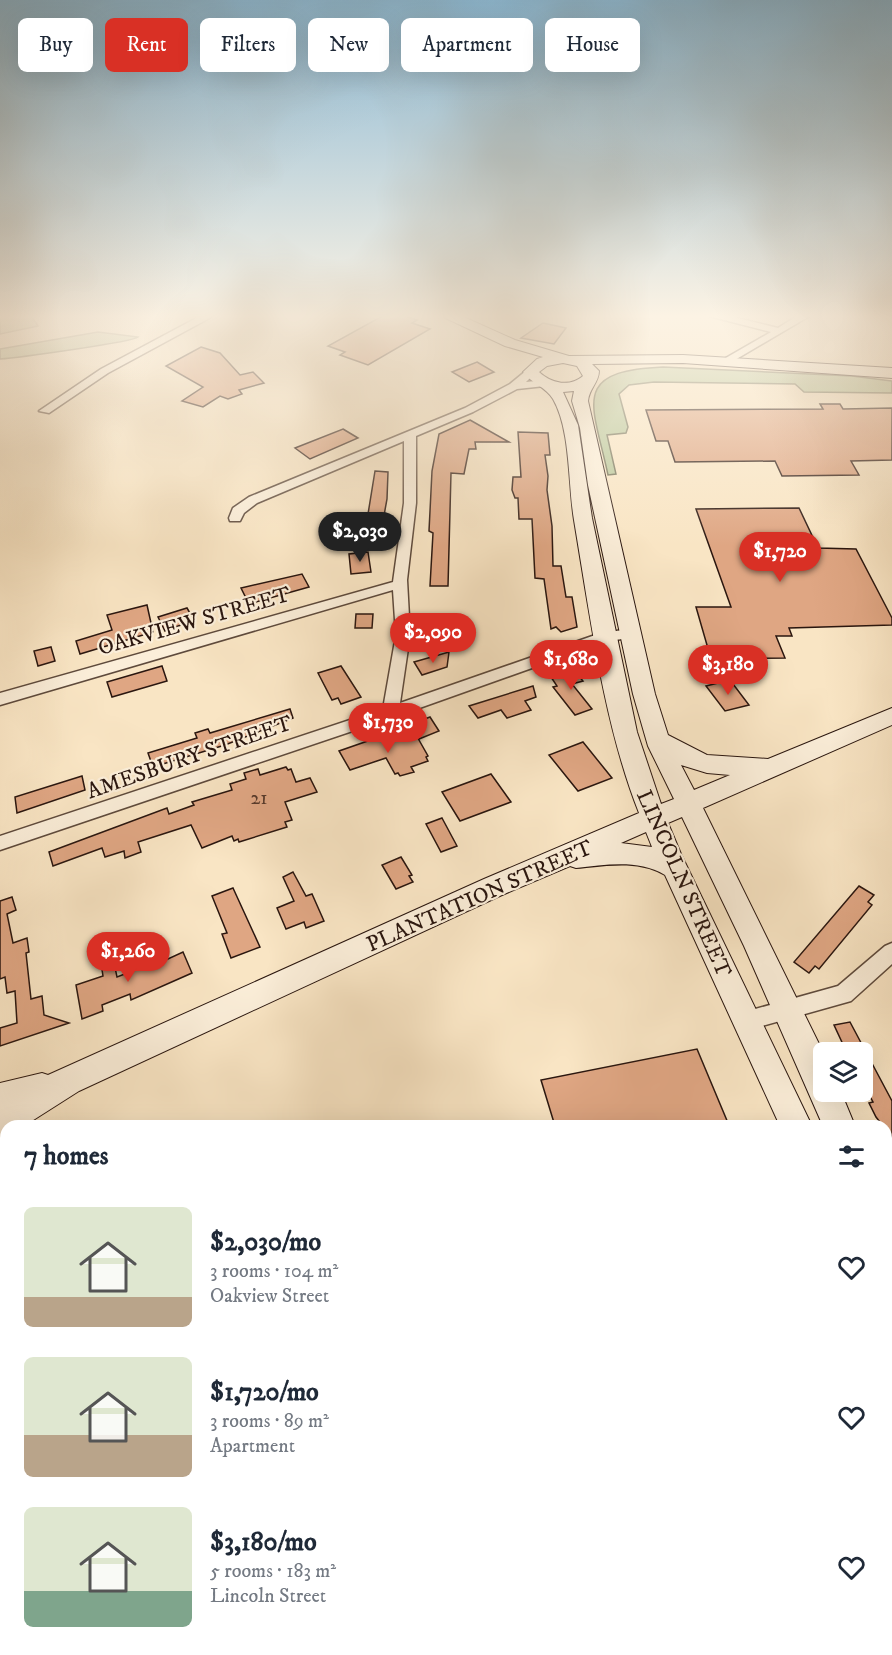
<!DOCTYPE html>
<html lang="en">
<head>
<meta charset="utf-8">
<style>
	:root { --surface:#fff; --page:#f2f2f3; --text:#1f2937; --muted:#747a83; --accent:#d93025 }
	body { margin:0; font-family:"IM FELL DW Pica",serif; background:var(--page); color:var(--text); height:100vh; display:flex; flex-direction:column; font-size:22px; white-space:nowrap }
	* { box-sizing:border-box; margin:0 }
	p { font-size:20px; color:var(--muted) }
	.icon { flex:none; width:33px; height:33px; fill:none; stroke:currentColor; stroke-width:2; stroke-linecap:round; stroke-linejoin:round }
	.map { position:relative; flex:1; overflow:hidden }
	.drawer { position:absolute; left:0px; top:1120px; width:892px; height:536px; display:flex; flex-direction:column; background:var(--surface); border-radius:18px 18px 0 0; box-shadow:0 6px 24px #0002 }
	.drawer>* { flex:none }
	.hud { position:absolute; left:18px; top:18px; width:856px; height:54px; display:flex; gap:12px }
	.controls { position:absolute; left:813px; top:1042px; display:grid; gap:12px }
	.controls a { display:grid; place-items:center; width:60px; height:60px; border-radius:9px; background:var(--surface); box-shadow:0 6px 24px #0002; font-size:30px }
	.price { position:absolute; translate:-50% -51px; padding:0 14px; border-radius:21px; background:var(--accent); color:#fff; font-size:20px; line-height:39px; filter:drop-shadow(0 2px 3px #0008) }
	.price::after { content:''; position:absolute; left:50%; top:36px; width:18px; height:14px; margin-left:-9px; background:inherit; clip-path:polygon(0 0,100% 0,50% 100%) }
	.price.selected { background:#222; color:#fff }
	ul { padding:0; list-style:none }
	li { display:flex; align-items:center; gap:18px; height:150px; padding:0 24px }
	li span { display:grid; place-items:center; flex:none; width:168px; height:120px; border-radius:9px; color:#555 }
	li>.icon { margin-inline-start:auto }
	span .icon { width:72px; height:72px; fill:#fffc; stroke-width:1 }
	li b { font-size:26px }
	h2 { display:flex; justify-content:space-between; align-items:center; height:72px; padding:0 24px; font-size:26px }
	.chip { padding:0 21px; border-radius:9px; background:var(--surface); box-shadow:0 6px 24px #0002; font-size:21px; line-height:54px }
	.chip.selected { background:var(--accent); color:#fff }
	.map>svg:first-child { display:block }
</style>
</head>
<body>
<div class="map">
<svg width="892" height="1655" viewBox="0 0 892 1655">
	<rect width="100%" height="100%" fill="#f9e5c4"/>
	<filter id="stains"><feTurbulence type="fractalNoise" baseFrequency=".00333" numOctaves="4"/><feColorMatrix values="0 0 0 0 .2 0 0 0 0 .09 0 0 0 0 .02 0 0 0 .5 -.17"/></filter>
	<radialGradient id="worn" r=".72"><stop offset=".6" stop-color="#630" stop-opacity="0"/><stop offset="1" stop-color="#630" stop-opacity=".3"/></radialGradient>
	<g fill="#b7c699" stroke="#706e54" stroke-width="1.5">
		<path d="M0 314H30L38 326 0 334Z"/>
		<path d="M98 332 138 337C133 342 16 358 0 359V349Z"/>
		<path d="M663 367 852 376 892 381V393L804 392 795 384 654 382 629 385 619 394 628 427 626 433 607 435 616 474 608 475C593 404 569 371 663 367Z"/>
	</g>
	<g fill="#dfa683" stroke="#2a160f" stroke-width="1.5">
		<path d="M386 314H399L417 320 412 323 430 329 368 365 340 355 345 352 328 346Z"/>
		<path d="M543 323 566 328 554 344 521 338Z"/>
		<path d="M201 347 220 353 240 375 253 372 264 383 239 390 242 394 228 399 220 396 203 407 182 401 203 387 166 366Z"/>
		<path d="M477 362 494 372 469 382 452 372Z"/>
		<path d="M820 404H840L843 409 892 408V460L851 461 859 475 782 476 775 461 675 462 668 441H656L646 410 823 409Z"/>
		<path d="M470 420 509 442H475L476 449H469L464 474 451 473 448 586H430L433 533 429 531 432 471 439 434Z"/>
		<path d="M343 429 358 438 310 459 295 448Z"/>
		<path d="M518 432 548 433 550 455H545L548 476 547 490 552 526 553 566H561L566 597H572L577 627 561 632 556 627 551 629 544 579 535 578 532 519H519L518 498H515L512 490 513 477H521Z"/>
		<path d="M375 471 388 472 387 499 379 543H364L365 514H368Z"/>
		<path d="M799 508 818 548 856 549 892 618V625L789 628 792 636H776L785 658 711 659 696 607H731L696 509Z"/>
		<path d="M368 552 371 572 351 574 349 554Z"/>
		<path d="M302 574 309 587 249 604 241 588Z"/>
		<path d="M147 605 153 632 80 654 76 641 112 630 107 615Z"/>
		<path d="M187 608 194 620 165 631 158 617Z"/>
		<path d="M356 614H373L372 628H355Z"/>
		<path d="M51 647 55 661 38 666 34 651Z"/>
		<path d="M449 652 447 667 422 675 414 662Z"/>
		<path d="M162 666 167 681 112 697 107 682Z"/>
		<path d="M341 666 361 697 341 704 338 698 332 700 318 673Z"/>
		<path d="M572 668 583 681 572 684 592 709 575 715 553 687 557 686 551 677Z"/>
		<path d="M730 680 749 705 725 711 706 686Z"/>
		<path d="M533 686 536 697 525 701 531 710 507 718 501 710 478 718 469 706Z"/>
		<path d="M290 709 293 718 225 745 153 767 148 753 197 738 195 733 208 729 210 733Z"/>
		<path d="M430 717 439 731 419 739 409 725Z"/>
		<path d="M415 733 428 756 426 757 428 761 411 767 414 772 400 776 398 773 395 774 386 758 350 770 339 751 385 735 389 742Z"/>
		<path d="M583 742 612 778 578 791 549 755Z"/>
		<path d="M286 767 288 770 291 769 296 782 310 778 317 792 285 802 292 820 285 822 287 827 239 842 238 839 234 841 232 836 202 848 191 825 138 842 141 852 125 858 124 851 105 857 102 848 53 866 49 852 167 808 169 814 194 805 192 802 232 790 230 784 246 779 244 773 258 769 260 775Z"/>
		<path d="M491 774 511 802 460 821 442 792Z"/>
		<path d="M82 776 85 790 17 813 15 797Z"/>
		<path d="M442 818 457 846 441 852 426 824Z"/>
		<path d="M401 857 412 875 409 876 413 882 396 889 382 865Z"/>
		<path d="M293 872 306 896 312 894 324 921 306 928 304 922 286 929 277 908 294 901 283 877Z"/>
		<path d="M859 886 874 895 868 902 872 905 819 969 815 966 809 973 794 962Z"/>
		<path d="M233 888 260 947 231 958 222 934 227 933 212 896Z"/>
		<path d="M12 897 16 910 7 914 13 943 27 938 29 952 26 953 31 999 42 996 44 1015 69 1023 0 1046V1028L17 1023 15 991 7 993 5 977 0 979V901Z"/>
		<path d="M183 952 192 973 131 1000 130 994 102 1005 103 1011 82 1019 76 985 103 976 100 957 112 953 117 977 143 967 144 970Z"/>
		<path d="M850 1022 892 1101V1144L886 1134V1126H883L876 1117 869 1103 873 1102 862 1082V1053H847L834 1025Z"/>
		<path d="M697 1049 728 1123 717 1126H555L541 1080Z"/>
	</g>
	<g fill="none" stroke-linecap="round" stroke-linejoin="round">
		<g stroke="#5e4a3c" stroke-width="3">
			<g id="street">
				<path d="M204 314H217L108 373 49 413 39 411 101 369Z"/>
				<path d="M701 314H721L778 328 800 314H813L728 364 723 361 724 359 771 332Z"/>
				<path d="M527 370 536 372 526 382 545 380 550 383 545 386 517 389 473 412 416 436V503L407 580 410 635 400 703 601 633 631 629 638 634 636 637 608 641 397 716 0 850V836L383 709 396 635 393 590 0 705V693L393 582 404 503V441L257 503 244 513 240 521H230L229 518 233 508 249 497 465 408 510 384Z"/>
				<path d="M892 943V964L851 1001 748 1030 741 1027 737 1020 741 1013 838 986 885 946Z"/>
				<path d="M892 1195V1219L886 1220V1196Z"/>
				<path d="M892 1403V1431L886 1432V1404Z"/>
				<path d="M307 1650H344L342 1655H305Z"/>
			</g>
		</g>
		<g stroke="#2a160f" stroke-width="2">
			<g id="secondary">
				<path d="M437 314H457L515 340 569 356 683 355 892 368V378L683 363 592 364 599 371C599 382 589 389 588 401L655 694 668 735 707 755 768 759 892 708V725L703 808 824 1054V1092H841L855 1126H823L744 946 682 817 668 823 681 854 812 1126H780L665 875C638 859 606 865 576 868L570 866 502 895 79 1091 24 1126H6V1137L0 1139V1083L42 1073 48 1075 484 879 639 813C604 725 590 615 574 520 568 485 571 430 553 399 546 387 532 384 523 372L537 359 543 357 505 346ZM563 363 577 366 583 376C570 387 552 384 539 372L547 366ZM574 391 572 401 580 428 588 485 633 694 648 746 674 799 661 804 637 732 592 518 578 425 563 392ZM681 765 707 773 730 775 694 790ZM646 832 652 847 621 843Z"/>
				<path d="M886 1214 892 1216V1261L886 1258Z"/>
				<path d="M886 1302 892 1304V1350L886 1347Z"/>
			</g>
		</g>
		<use href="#street" fill="#fbeed9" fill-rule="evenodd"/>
		<use href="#secondary" fill="#fbeed9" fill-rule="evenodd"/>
	</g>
	<linearGradient id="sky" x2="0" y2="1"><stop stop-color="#8ab8d4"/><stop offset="0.58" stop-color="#fcf3e4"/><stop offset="1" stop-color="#fcf3e4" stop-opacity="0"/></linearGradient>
	<rect width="892" height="546" fill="url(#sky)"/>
	<g text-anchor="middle" stroke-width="4.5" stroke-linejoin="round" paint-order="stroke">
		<g font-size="20" fill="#573a2c">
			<text x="259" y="804">21</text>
		</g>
		<g font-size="22" fill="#2a160f" stroke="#fbeed9">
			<text transform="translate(194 620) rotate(-16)" y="8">OAKVIEW STREET</text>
			<text transform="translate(189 756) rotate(-19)" y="8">AMESBURY STREET</text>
			<text transform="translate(685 883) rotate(66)" y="8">LINCOLN STREET</text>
			<text transform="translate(479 895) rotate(-24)" y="8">PLANTATION STREET</text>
		</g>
	</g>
	<rect width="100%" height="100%" filter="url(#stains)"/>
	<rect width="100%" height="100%" fill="url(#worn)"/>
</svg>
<div class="controls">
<a><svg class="icon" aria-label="layers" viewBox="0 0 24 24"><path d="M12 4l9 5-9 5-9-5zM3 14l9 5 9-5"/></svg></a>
</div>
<b class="price selected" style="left:360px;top:563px">$2,030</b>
<b class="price" style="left:780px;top:583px">$1,720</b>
<b class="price" style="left:433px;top:664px">$2,090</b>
<b class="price" style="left:571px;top:691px">$1,680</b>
<b class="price" style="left:728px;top:696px">$3,180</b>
<b class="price" style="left:388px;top:754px">$1,730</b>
<b class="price" style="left:128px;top:983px">$1,260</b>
<div class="hud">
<a class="chip">Buy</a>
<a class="chip selected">Rent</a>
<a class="chip">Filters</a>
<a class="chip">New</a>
<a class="chip">Apartment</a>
<a class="chip">House</a>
</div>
<section class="drawer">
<h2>7 homes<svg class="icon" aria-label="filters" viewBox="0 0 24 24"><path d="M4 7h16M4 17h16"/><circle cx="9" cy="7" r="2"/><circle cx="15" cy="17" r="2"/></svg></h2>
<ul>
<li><span style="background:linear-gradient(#dfe7d0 75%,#b9a48a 0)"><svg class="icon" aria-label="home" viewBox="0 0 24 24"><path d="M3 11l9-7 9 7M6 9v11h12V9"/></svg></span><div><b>$2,030/mo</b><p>3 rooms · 104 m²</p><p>Oakview Street</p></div><svg class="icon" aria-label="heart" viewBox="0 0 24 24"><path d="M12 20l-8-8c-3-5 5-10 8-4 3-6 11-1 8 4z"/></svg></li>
<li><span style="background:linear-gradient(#dfe7d0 65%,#b9a48a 0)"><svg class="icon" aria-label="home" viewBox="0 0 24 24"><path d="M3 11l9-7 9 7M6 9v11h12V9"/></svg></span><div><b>$1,720/mo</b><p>3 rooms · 89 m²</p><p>Apartment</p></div><svg class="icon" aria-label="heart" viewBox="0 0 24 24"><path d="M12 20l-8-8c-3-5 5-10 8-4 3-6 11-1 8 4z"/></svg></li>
<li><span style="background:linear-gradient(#dfe7d0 70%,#7fa58c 0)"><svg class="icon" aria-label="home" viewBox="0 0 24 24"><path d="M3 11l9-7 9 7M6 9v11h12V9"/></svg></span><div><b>$3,180/mo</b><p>5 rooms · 183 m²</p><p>Lincoln Street</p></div><svg class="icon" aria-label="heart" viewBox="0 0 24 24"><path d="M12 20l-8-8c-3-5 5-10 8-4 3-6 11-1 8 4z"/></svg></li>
</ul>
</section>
</div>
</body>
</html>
